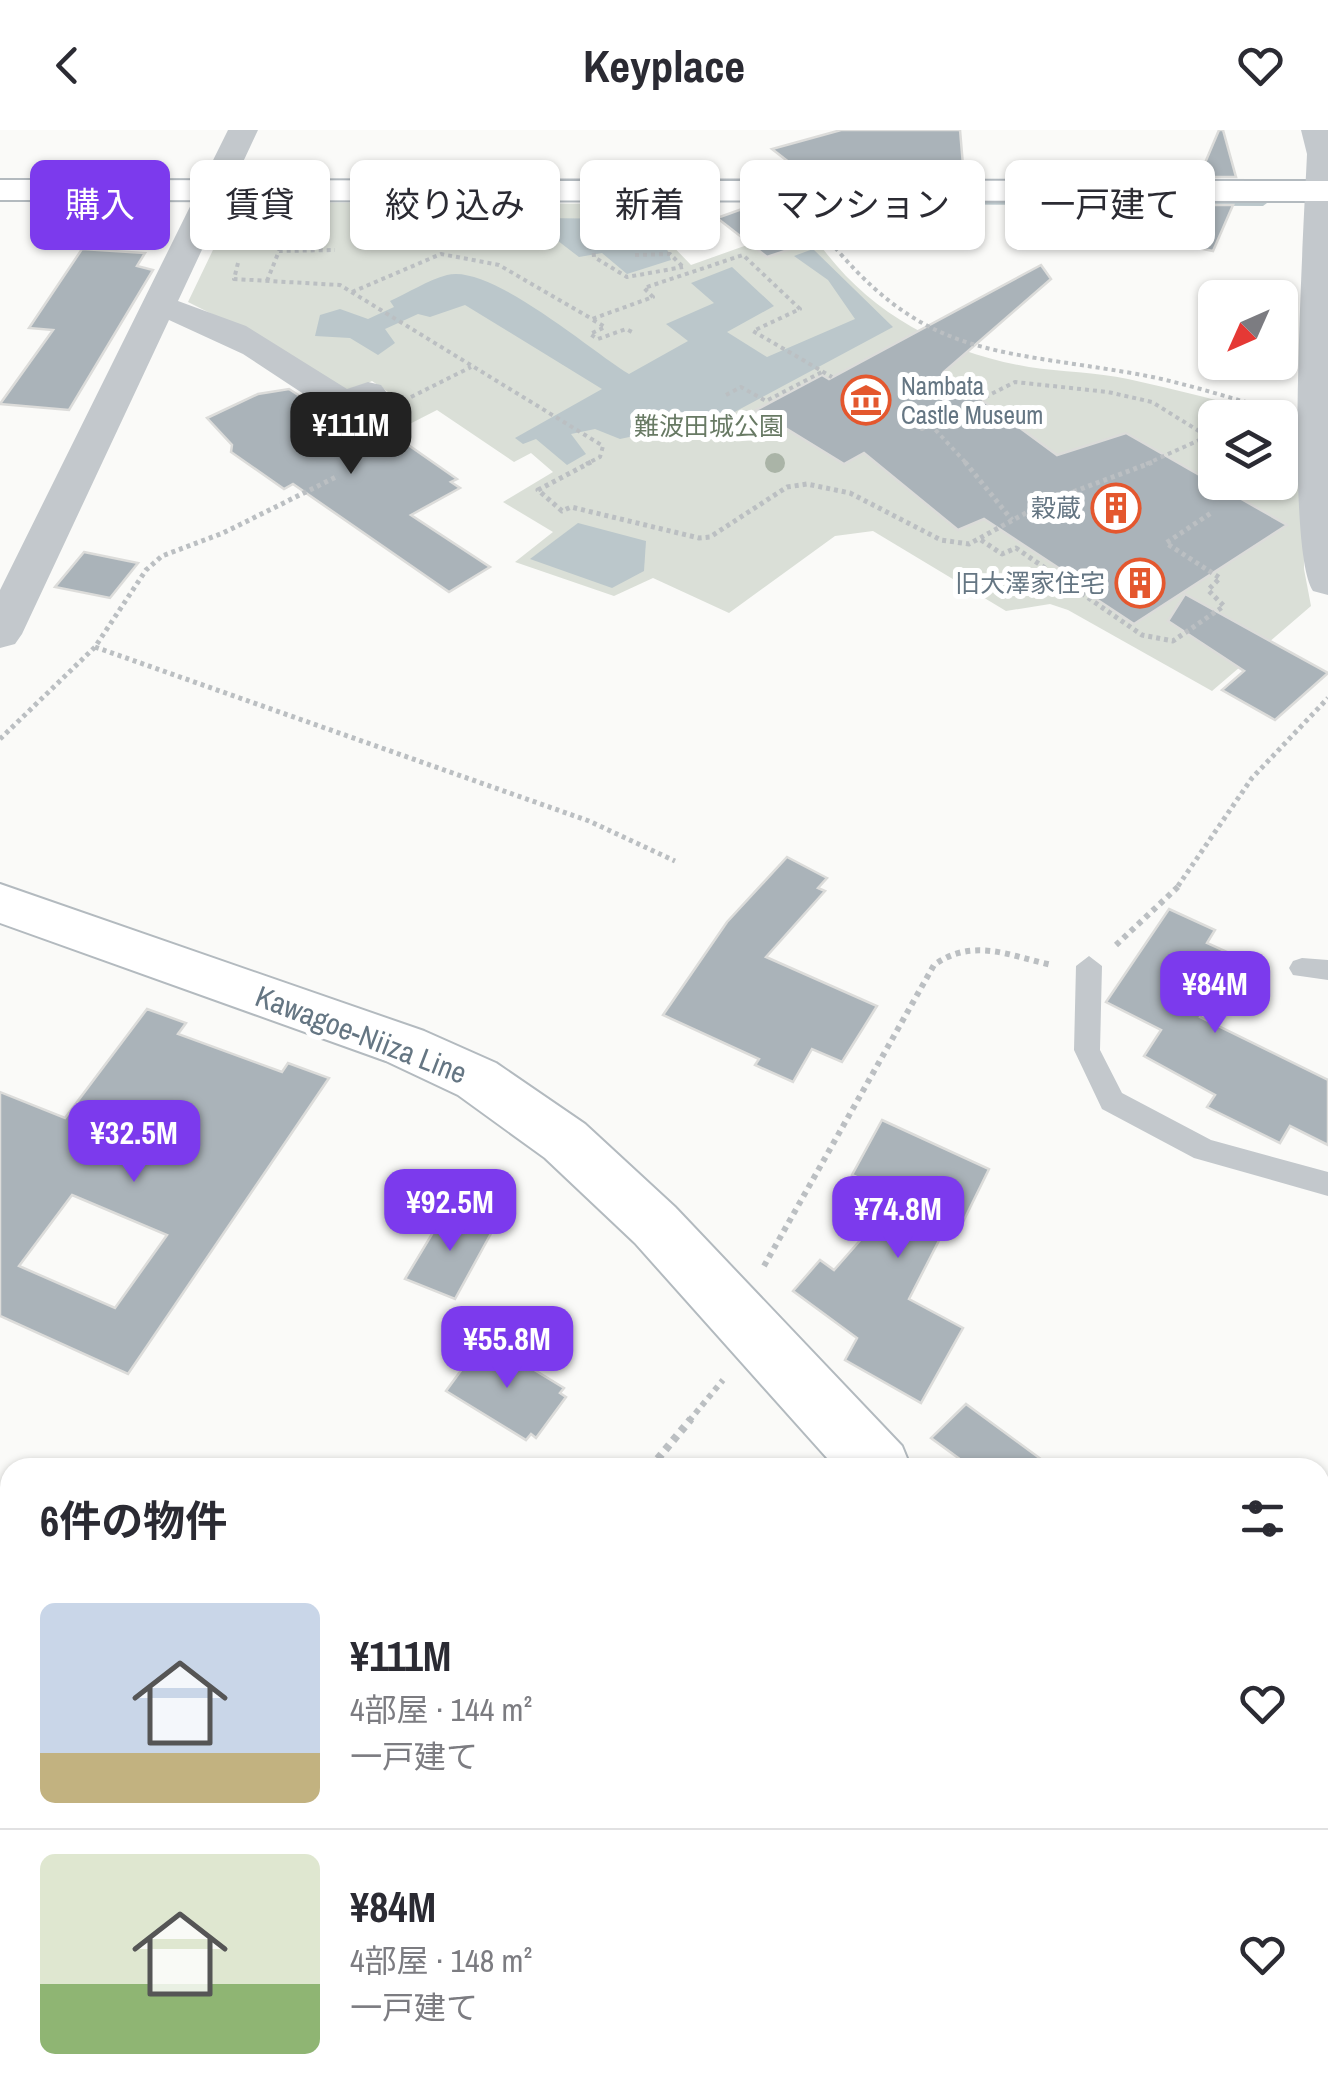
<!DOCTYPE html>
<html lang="ja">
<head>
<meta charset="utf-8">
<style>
	:root { --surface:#fff; --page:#f2f2f3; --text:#2b2b33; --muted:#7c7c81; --line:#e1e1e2; --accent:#7c3aed }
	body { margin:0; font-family:"Archivo Narrow","Noto Sans JP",sans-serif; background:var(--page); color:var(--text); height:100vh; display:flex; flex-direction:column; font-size:38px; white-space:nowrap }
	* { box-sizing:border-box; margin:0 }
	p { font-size:32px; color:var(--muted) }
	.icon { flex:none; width:55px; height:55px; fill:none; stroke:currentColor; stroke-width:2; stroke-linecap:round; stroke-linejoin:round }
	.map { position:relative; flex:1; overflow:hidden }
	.panel { position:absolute; left:0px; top:1328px; width:1330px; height:642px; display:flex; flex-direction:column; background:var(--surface); border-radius:30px 30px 0 0; box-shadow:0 2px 8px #0004 }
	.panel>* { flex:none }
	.banner { position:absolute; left:30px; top:30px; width:1270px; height:90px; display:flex; gap:20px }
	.needle { width:65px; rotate:225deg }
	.controls { position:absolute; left:1198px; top:150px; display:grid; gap:20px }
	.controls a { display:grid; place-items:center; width:100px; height:100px; border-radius:15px; background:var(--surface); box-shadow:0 2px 8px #0004; font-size:50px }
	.price { position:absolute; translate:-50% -85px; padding:0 22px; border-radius:20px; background:var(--accent); color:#fff; font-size:32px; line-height:65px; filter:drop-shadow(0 2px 5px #0008) }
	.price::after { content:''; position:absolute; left:50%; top:60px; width:30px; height:22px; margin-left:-15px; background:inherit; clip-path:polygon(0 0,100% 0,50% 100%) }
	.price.selected { background:#222; color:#fff }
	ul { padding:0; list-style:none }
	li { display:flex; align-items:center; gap:30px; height:250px; padding:0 40px }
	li+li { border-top:2px solid var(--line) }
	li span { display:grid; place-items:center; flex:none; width:280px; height:200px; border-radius:15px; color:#555 }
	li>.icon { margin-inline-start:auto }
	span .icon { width:120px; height:120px; fill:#fffc; stroke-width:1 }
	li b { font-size:42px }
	h2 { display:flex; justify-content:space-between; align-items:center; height:120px; padding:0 40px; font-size:42px }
	.chip { padding:0 35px; border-radius:15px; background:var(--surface); box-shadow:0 2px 8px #0004; font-size:35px; line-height:90px }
	.chip.selected { background:var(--accent); color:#fff }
	header { display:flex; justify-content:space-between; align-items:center; height:130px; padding:0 40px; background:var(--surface); font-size:45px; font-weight:800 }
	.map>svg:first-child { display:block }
</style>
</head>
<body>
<header><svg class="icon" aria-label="back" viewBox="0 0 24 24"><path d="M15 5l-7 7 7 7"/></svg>Keyplace<svg class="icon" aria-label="heart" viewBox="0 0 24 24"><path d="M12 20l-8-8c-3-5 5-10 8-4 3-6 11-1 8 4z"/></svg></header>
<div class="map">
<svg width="1328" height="1968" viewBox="0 0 1328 1968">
	<rect width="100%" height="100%" fill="#fafaf8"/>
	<path fill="#dadfd7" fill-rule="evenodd" d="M236 72 632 74 691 135 806 94C857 177 935 221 1029 237 1062 242 1096 242 1128 249 1183 261 1237 276 1292 289L1303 299 1304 439 1311 476 1212 561 1068 480 1050 474 1006 481 873 401 835 406 729 483 653 448 614 466 515 432 553 402 503 372 553 342 531 323 514 332 437 280 394 302 360 280 391 264 372 251 355 259H338L281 219 188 172ZM1215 288H1280V352H1215Z"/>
	<g fill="#bbc7cb">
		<path d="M536 88 637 89 668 121 671 130 627 144 602 123 579 127 536 94Z"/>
		<path d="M813 119 893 197 727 286 620 309 595 299 571 304 586 324 567 335 536 309 523 314 515 308 602 259 465 175 430 187 418 184 385 199 395 213 378 225 350 208 315 206 320 185 340 179 368 189 394 177 390 171C408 163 428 150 447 145 490 133 591 221 629 244L688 211 666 194 714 173 691 153 732 137 774 176 727 202 767 227 855 189 828 150 794 126Z"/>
		<path d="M578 393 646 411 644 441 612 458 530 429Z"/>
	</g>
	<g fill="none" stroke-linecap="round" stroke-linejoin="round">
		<path fill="#bbc7cb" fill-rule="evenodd" d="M826 69 1263 70 1267 73 1263 76 829 74 826 73Z"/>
	</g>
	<g fill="#aab3b9" stroke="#dcdcda" stroke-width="2.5" fill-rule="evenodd">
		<path d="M841 0H960L964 47H808L772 19Z"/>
		<path d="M1219 0H1223L1236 47H1199Z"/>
		<path d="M756 74H926L767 127 717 88Z"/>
		<path d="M1187 75H1233L1213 121 1170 112Z"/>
		<path d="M82 119 145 123 137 136 153 140 69 280 0 274 53 200 29 198Z"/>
		<path d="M1041 135 1051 149 944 242 1057 325 1126 303 1287 395 1134 494 1084 461 1089 458 984 389 958 400 864 323 844 334 756 280 822 245 829 249Z"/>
		<path d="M289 259 329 285 343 291 349 288 383 311 394 305 457 349 451 352 460 358 411 385 490 437 449 462 293 354 284 359 231 322 232 315 207 288 258 264Z"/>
		<path d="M84 422 138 433 110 468 55 457Z"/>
		<path d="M1185 464 1328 543 1275 590 1222 560 1244 541 1168 491Z"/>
		<path d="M787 727 827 748 818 758 825 761 766 827 877 876 842 932 812 919 793 952 755 935 759 929 663 885 727 792Z"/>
		<path d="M1169 779 1215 800 1207 813 1238 827 1200 887 1328 950V1015L1290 996 1280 1013 1207 977 1215 965 1144 926 1161 900 1106 872Z"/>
		<path d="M147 879 186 893 178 904 282 942 288 933 329 948 128 1244 0 1186V962L65 988ZM72 1065 167 1105 115 1178 19 1136Z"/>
		<path d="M882 990 989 1039 962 1094 950 1089 909 1169 963 1198 921 1273 845 1230 857 1208 793 1161 820 1130 834 1140 899 1066 852 1045Z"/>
		<path d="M447 1079 494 1098 455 1169 405 1149Z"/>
		<path d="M484 1209 564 1258 560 1263 566 1267 536 1308 531 1304 526 1310 446 1261Z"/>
		<path d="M966 1274 1053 1338H972L931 1308Z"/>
	</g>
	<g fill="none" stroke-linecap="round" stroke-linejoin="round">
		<g stroke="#b3babf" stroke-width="4">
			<g id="secondary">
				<path d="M0 50 1328 51V71L0 70Z"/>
				<path d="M0 754 424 901 496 933 585 994 675 1077 902 1316 911 1338H836L635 1113 545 1028 458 965 386 931 0 793Z"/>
				<path d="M1320 1784 1328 1787V1869L1320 1866Z"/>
			</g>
		</g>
		<g stroke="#bbbfc2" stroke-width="4" stroke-dasharray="4 4" stroke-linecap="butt">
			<path d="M820 99C921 228 988 218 1137 244 1182 252 1226 267 1271 279"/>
			<path d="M592 107 594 127 627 147 683 137"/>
			<path d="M592 110 638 117"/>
			<path d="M780 117 823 103"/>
			<path d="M635 125 670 124 684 138"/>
			<path d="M238 133 234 149 340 155 603 316 600 327 586 334"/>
			<path d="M267 151 279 121 335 120"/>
			<path d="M352 162 441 124 499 135 592 189 653 167 644 158 743 125 800 179 753 201 832 247"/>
			<path d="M593 190 605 197 590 204 598 209 626 199 632 202"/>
			<path d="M726 265 741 257 766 271 822 242"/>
			<path d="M411 267 471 237"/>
			<path d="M914 294 922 299 1015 252 1108 262 1152 272 1215 311"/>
			<path d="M930 294 967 334"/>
			<path d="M1146 334 1215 303"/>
		</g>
		<g stroke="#bbbfc2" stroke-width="5" stroke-dasharray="4 4" stroke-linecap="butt">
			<path d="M591 332 538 360 562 381 571 377 699 408 710 407 787 357 807 354 850 363 941 410 969 414 1046 372 1153 332"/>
			<path d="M965 332 1012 390"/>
			<path d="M1236 364 1252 352"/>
			<path d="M981 410 1002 424 1016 418 1142 505 1173 511 1224 476 1208 460 1220 448 1166 413 1211 383"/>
			<path d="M95 517 589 691 675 731"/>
			<path d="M0 609 95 517 146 440 162 426 223 403 336 347"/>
			<path d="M1178 756 1252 648 1328 568"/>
		</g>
		<g stroke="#bbbfc2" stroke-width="6" stroke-dasharray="5 5" stroke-linecap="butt">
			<path d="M1116 815 1181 754"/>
			<path d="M764 1136 934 835C973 807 1010 826 1052 835"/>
			<path d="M689 1291 723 1250"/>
		</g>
		<g stroke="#bbbfc2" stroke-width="8" stroke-dasharray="6 6" stroke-linecap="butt">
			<path d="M650 1338 691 1289"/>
			<path d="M25 1968 30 1960"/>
		</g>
		<g fill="#c3c8cc" fill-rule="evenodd">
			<path d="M1089 826 1102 836 1100 920 1122 963 1211 1010 1328 1042V1066L1194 1028 1102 979 1074 920 1076 836Z"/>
			<path d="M1302 828 1328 830V850L1293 845 1289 838 1293 831Z"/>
		</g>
		<g fill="#c3c8cc" fill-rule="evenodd">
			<path d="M228 0H258L178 171 246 196 347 259 368 252 381 255 387 263 381 271 357 282H331L243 224 169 190 22 504 15 514 0 518V460Z"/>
			<path d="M1301 0H1328V465L1313 461C1284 417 1304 95 1307 24Z"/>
		</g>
		<use href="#secondary" fill="#fff" fill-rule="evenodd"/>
	</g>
	<circle fill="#aab4a7" cx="775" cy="333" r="10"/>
	<defs>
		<g id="museum-ring" transform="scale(2.5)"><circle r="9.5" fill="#fff" stroke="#e4572e" stroke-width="1.5"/><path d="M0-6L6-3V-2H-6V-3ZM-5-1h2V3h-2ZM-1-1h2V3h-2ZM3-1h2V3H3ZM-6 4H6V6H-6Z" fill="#e4572e"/></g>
		<g id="building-ring" transform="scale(2.5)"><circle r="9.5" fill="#fff" stroke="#e4572e" stroke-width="1.5"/><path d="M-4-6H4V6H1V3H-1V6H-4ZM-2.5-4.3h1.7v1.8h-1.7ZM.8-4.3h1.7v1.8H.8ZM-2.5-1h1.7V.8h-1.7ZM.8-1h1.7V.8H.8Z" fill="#e4572e"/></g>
	</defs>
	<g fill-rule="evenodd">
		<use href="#museum-ring" x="866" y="270"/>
		<use href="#building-ring" x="1116" y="378"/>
		<use href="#building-ring" x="1140" y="453"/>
	</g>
	<g text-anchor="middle" stroke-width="10" stroke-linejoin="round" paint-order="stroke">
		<g font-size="25" fill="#657683" stroke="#fff" text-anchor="end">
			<text x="901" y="265" text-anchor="start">Nambata<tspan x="901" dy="29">Castle Museum</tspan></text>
			<text x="1081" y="387">穀蔵</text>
			<text x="1105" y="462">旧大澤家住宅</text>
		</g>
		<g font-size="25" fill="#687a64" stroke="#fff">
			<text x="709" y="305">難波田城公園</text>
		</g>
		<g font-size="30" fill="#657683" stroke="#fff">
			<text transform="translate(361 905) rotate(21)" y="10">Kawagoe-Niiza Line</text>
		</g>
	</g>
</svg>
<div class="controls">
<a><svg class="needle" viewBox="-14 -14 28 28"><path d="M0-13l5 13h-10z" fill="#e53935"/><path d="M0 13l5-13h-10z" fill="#7c7c81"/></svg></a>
<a><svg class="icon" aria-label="layers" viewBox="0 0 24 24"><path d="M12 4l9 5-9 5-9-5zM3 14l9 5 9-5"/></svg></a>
</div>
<b class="price selected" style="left:351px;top:347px">¥111M</b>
<b class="price" style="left:1215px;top:906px">¥84M</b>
<b class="price" style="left:134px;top:1055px">¥32.5M</b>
<b class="price" style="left:450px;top:1124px">¥92.5M</b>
<b class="price" style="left:898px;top:1131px">¥74.8M</b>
<b class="price" style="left:507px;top:1261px">¥55.8M</b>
<div class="banner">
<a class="chip selected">購入</a>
<a class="chip">賃貸</a>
<a class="chip">絞り込み</a>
<a class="chip">新着</a>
<a class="chip">マンション</a>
<a class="chip">一戸建て</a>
</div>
<section class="panel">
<h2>6件の物件<svg class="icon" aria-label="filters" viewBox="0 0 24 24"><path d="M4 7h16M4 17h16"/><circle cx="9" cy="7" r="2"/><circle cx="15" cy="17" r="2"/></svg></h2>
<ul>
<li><span style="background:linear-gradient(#c9d6e8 75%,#c2b280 0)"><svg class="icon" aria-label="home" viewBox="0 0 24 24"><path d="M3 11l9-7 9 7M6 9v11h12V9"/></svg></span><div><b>¥111M</b><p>4部屋 · 144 m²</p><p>一戸建て</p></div><svg class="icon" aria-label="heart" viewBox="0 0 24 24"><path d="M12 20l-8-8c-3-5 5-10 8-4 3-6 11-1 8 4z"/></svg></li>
<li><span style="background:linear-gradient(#dfe7d0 65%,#8fb573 0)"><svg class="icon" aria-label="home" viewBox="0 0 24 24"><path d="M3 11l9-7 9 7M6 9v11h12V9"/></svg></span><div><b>¥84M</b><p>4部屋 · 148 m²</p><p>一戸建て</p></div><svg class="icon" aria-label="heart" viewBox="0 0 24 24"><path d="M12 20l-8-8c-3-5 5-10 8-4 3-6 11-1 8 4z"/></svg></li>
</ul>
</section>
</div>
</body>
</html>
